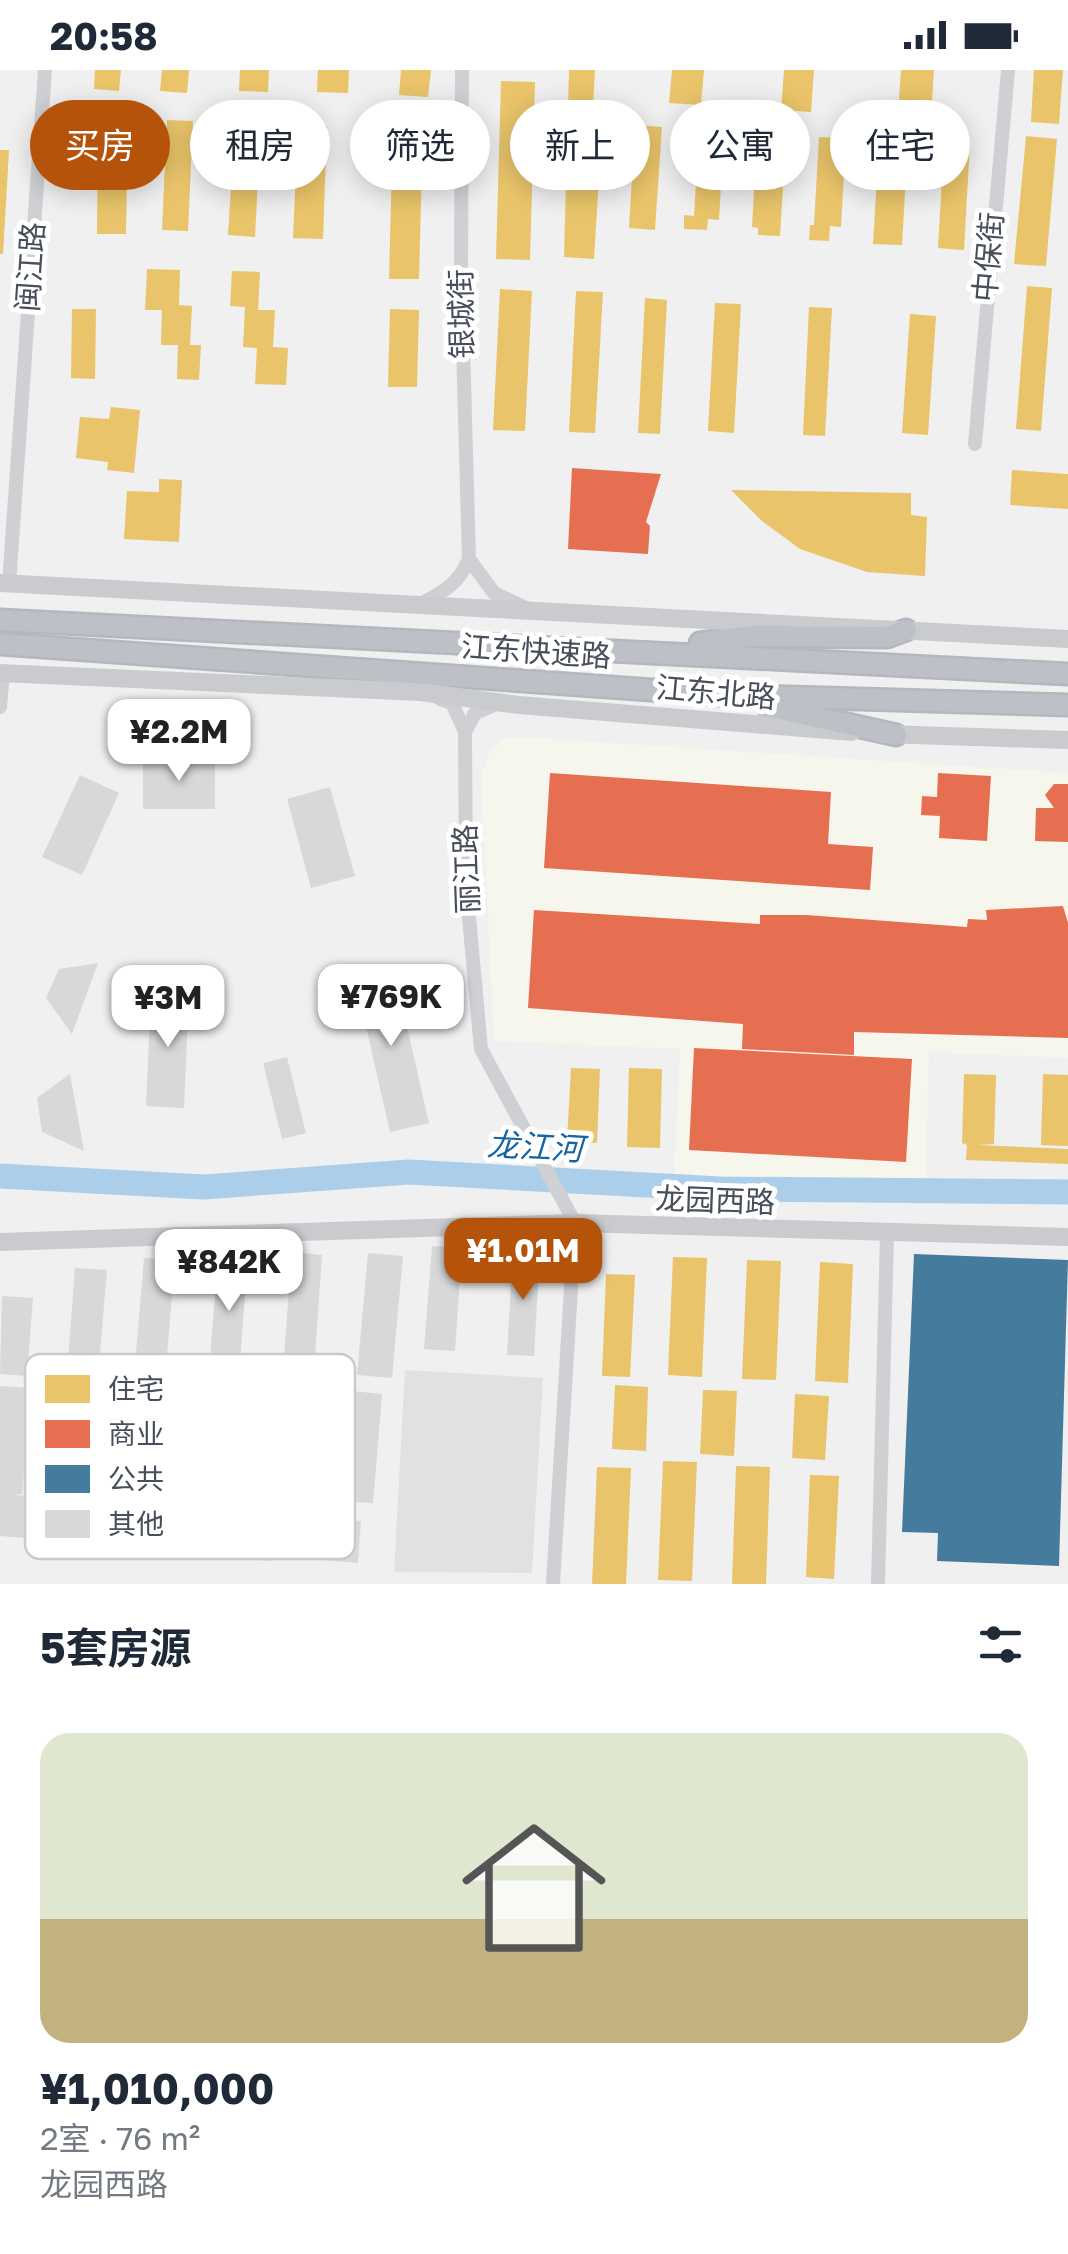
<!DOCTYPE html>
<html lang="zh">
<head>
<meta charset="utf-8">
<style>
	:root { --surface:#fff; --page:#f6f6f7; --text:#1f2937; --muted:#747a83; --accent:#b45309 }
	body { margin:0; font-family:"Golos Text","Noto Sans SC",sans-serif; background:var(--page); color:var(--text); height:100vh; display:flex; flex-direction:column; font-size:38px; white-space:nowrap }
	* { box-sizing:border-box; margin:0 }
	p { font-size:32px; color:var(--muted) }
	.icon { flex:none; width:55px; height:55px; fill:none; stroke:currentColor; stroke-width:2; stroke-linecap:round; stroke-linejoin:round }
	.map { position:relative; height:1514px; overflow:hidden }
	.side { display:flex; flex-direction:column; background:var(--surface); flex:1 }
	.side>* { flex:none }
	.hud { position:absolute; left:30px; top:30px; width:1010px; height:90px; display:flex; gap:20px }
	.price { position:absolute; translate:-50% -85px; padding:0 22px; border-radius:20px; background:#fff; color:#222; font-size:32px; line-height:65px; filter:drop-shadow(0 2px 5px #0008) }
	.price::after { content:''; position:absolute; left:50%; top:60px; width:30px; height:22px; margin-left:-15px; background:inherit; clip-path:polygon(0 0,100% 0,50% 100%) }
	.price.selected { background:var(--accent); color:#fff }
	ul { padding:0; list-style:none }
	li { display:grid; align-content:center; gap:20px; height:530px; padding:0 40px }
	li span { display:grid; place-items:center; height:310px; border-radius:30px; color:#555 }
	li>.icon { margin-inline-start:auto }
	span .icon { width:180px; height:180px; fill:#fffc; stroke-width:1 }
	li b { font-size:42px }
	h2 { display:flex; justify-content:space-between; align-items:center; height:120px; padding:0 40px; font-size:42px }
	.chip { padding:0 35px; border-radius:45px; background:var(--surface); box-shadow:0 5px 25px #0003; font-size:35px; line-height:90px }
	.chip.selected { background:var(--accent); color:#fff }
	.status { display:flex; justify-content:space-between; align-items:center; height:70px; padding:0 50px; background:var(--surface); direction:ltr }
	.status svg { height:28px; fill:currentColor }
	.map>svg:first-child { display:block }
</style>
</head>
<body>
<div class="status"><b>20:58</b><svg viewBox="0 0 49 12"><path d="M0 12V9h3v3zM5 12V6h3v6zM10 12V3h3v9zM15 12V0h3v12zM26 1h20v11H26zM47 4h2v5h-2z"/></svg></div>
<div class="map">
<svg width="1068" height="1514" viewBox="0 0 1068 1514">
	<rect width="100%" height="100%" fill="#f0f0f0"/>
	<path fill="#f6f6ec" d="M521 667 1068 703V988L929 982 925 1127 907 1134 673 1128 680 979 494 971 481 704 491 680 504 668Z"/>
	<path fill="#e2e1e1" d="M405 1300 543 1308 532 1503 394 1502Z"/>
	<g fill="#e9c46a">
		<path d="M95 0H121L119 21 94 19Z"/>
		<path d="M162 0H189L187 23 160 21Z"/>
		<path d="M240 0H269L268 22 239 21Z"/>
		<path d="M318 0H349L348 23 317 22Z"/>
		<path d="M401 0H431L428 27 399 25Z"/>
		<path d="M569 0H595L590 90 600 91 594 189 564 187Z"/>
		<path d="M672 0H704L701 35 669 33Z"/>
		<path d="M784 0H814L811 42 781 40Z"/>
		<path d="M901 0H934L931 47 898 45Z"/>
		<path d="M1034 0H1063L1059 54 1031 52Z"/>
		<path d="M501 11 535 12 530 190 496 189Z"/>
		<path d="M235 49 261 50 255 167 228 165Z"/>
		<path d="M167 50 193 51 188 161 162 160Z"/>
		<path d="M98 51H128L126 164H97Z"/>
		<path d="M393 54 423 55 419 209H389Z"/>
		<path d="M298 55 327 56 323 169 293 168Z"/>
		<path d="M635 55 662 57 655 160 629 158Z"/>
		<path d="M699 60 724 61 719 150 708 149 707 160 684 159V145L694 146Z"/>
		<path d="M757 65 786 66 780 166 758 165V158L752 157Z"/>
		<path d="M1026 66 1057 69 1046 196 1014 194Z"/>
		<path d="M819 67 846 68 841 157 830 156 829 171 809 170 810 155H814Z"/>
		<path d="M879 71 908 73 902 175 873 174Z"/>
		<path d="M944 72 970 74 964 180 938 178Z"/>
		<path d="M0 80H9L3 184H0Z"/>
		<path d="M147 199 180 200 179 235 192 236 190 275H201L199 310 177 309 178 275H161L162 240H145Z"/>
		<path d="M232 201 260 202 258 240H275L273 277 288 278 286 315 255 314 257 278 243 277 245 237 230 236Z"/>
		<path d="M1027 216 1052 218 1041 361 1016 359Z"/>
		<path d="M500 219 532 221 525 361 493 360Z"/>
		<path d="M576 221 603 222 595 363 569 362Z"/>
		<path d="M645 228 667 230 660 364 638 363Z"/>
		<path d="M715 233 741 234 734 363 708 361Z"/>
		<path d="M809 237 832 238 825 366 803 365Z"/>
		<path d="M72 239H96L95 309 71 308Z"/>
		<path d="M390 239 419 240 417 317H388Z"/>
		<path d="M910 244 936 246 928 365 902 363Z"/>
		<path d="M111 337 140 340 134 403 107 400 108 392 76 388 80 347 109 349Z"/>
		<path d="M1012 400 1068 404V439L1010 435Z"/>
		<path d="M159 409 182 410 179 472 124 469 127 421 159 422Z"/>
		<path d="M731 420 911 423V445L927 447 925 506 867 502 800 479 762 451Z"/>
		<path d="M571 998 600 999 597 1073 567 1071Z"/>
		<path d="M629 998 662 999 660 1078 627 1077Z"/>
		<path d="M964 1004 996 1005 994 1074 977 1075 1068 1079V1094L966 1090 967 1075 962 1073Z"/>
		<path d="M1043 1004 1068 1005V1076L1041 1075Z"/>
		<path d="M673 1187 707 1188 702 1307 668 1305Z"/>
		<path d="M747 1190 781 1191 776 1310 742 1309Z"/>
		<path d="M820 1192 853 1194 848 1313 815 1311Z"/>
		<path d="M606 1204 635 1205 630 1307 602 1306Z"/>
		<path d="M615 1315 648 1317 646 1381 612 1379Z"/>
		<path d="M703 1320 737 1321 734 1386 700 1384Z"/>
		<path d="M795 1324 829 1326 825 1390 792 1388Z"/>
		<path d="M663 1391 697 1392 692 1511 658 1510Z"/>
		<path d="M736 1396 770 1397 766 1514H732Z"/>
		<path d="M597 1397 631 1398 626 1514H592Z"/>
		<path d="M810 1405 839 1406 834 1509 806 1507Z"/>
	</g>
	<g fill="#e76f51">
		<path d="M572 398 661 404 646 452 650 456 648 484 568 479Z"/>
		<path d="M550 703 831 722 828 774 873 777 870 820 544 798Z"/>
		<path d="M938 703 991 706 987 771 939 768 940 746 921 745 922 726 937 727Z"/>
		<path d="M1054 714H1068V772L1035 771 1036 738H1054L1045 725Z"/>
		<path d="M1063 836 1068 853V968L854 962V985L742 979 743 954 528 938 534 840 760 854V845H806L967 857 968 849 987 850 986 840Z"/>
		<path d="M694 978 912 989 906 1092 689 1080Z"/>
	</g>
	<path fill="#457b9d" d="M914 1184 1068 1190 1059 1496 937 1491 938 1463 902 1462Z"/>
	<g fill="none" stroke-linecap="round" stroke-linejoin="round">
		<path stroke="#abcfea" stroke-width="25" d="M0 1106 204 1117 409 1102 720 1119 1068 1122"/>
	</g>
	<g fill="#d7d8da">
		<rect x="143" y="690" width="72" height="49"/>
		<path d="M80 705 119 723 82 805 42 787Z"/>
		<path d="M330 717 355 806 311 818 287 729Z"/>
		<path d="M98 893 72 964 46 928 59 899Z"/>
		<path d="M393 895 429 1053 390 1062 354 904Z"/>
		<path d="M151 922 189 923 184 1038 146 1036Z"/>
		<path d="M287 987 306 1063 282 1069 263 993Z"/>
		<path d="M70 1004 84 1081 42 1062 37 1028Z"/>
		<path d="M432 1176 462 1178 455 1281 424 1279Z"/>
		<path d="M513 1180 540 1182 534 1286 507 1285Z"/>
		<path d="M292 1182 322 1185 314 1301 283 1299Z"/>
		<path d="M368 1183 403 1186 392 1308 357 1305Z"/>
		<path d="M218 1185 248 1187 239 1304 209 1301Z"/>
		<path d="M144 1188 175 1191 166 1297 135 1295Z"/>
		<path d="M75 1198 107 1200 98 1307 67 1304Z"/>
		<path d="M2 1226 33 1228 27 1306 0 1304Z"/>
		<path d="M0 1316 31 1318 22 1424 12 1425 28 1426 25 1468 0 1466Z"/>
		<path d="M352 1321 382 1324 373 1433 343 1431Z"/>
		<path d="M237 1447 275 1449 272 1491 234 1489Z"/>
		<path d="M323 1448 361 1451 358 1493 320 1490Z"/>
	</g>
	<g fill="none" stroke-linecap="round" stroke-linejoin="round">
		<g stroke="#b5b7be" stroke-width="25">
			<g id="highway">
				<path d="M0 550 1068 604"/>
				<path d="M700 573 752 566 887 567 906 560"/>
				<path d="M0 574 722 625 1068 635"/>
				<path d="M767 636 896 665"/>
			</g>
		</g>
		<g stroke="#ced0d3" stroke-width="14">
			<path d="M975 374 1008 0"/>
			<path d="M469 489 494 523 526 538"/>
			<path d="M9 514 45 0"/>
			<path d="M422 533C445 521 459 513 469 489L461 204 462 0"/>
			<path d="M440 629 452 633 465 662 466 814 481 979 575 1153 553 1514"/>
			<path d="M0 637 3 603"/>
			<path d="M465 662 475 643 496 634"/>
			<path d="M878 1514 887 1165"/>
		</g>
		<g stroke="#c9cbcf" stroke-width="18">
			<path d="M0 513 1068 569"/>
			<path d="M0 603 420 622 519 635 852 662"/>
			<path d="M883 664 1068 670"/>
			<path d="M0 1172 575 1153 1068 1167"/>
		</g>
		<use href="#highway" stroke="#bec0c7" stroke-width="20"/>
	</g>
	<g text-anchor="middle" stroke-width="10" stroke-linejoin="round" paint-order="stroke">
		<g font-size="30" fill="#484e5b" stroke="#fff">
			<text transform="translate(989 187) rotate(-85)" y="10">中保街</text>
			<text transform="translate(31 197) rotate(-86)" y="10">闽江路</text>
			<text transform="translate(462 244) rotate(-91)" y="10">银城街</text>
			<text transform="translate(536 582) rotate(4)" y="10">江东快速路</text>
			<text transform="translate(716 623) rotate(5)" y="10">江东北路</text>
			<text transform="translate(467 799) rotate(-92)" y="10">丽江路</text>
			<text transform="translate(715 1131) rotate(2)" y="10">龙园西路</text>
		</g>
		<g font-size="32" font-style="italic" fill="#1365a3" stroke="#fff">
			<text transform="translate(535 1077) rotate(3)" y="11">龙江河</text>
		</g>
	</g>
	<rect x="25" y="1284" width="330" height="205" rx="15" fill="#fff" stroke="#c8cace" stroke-width="2.5"/>
	<rect x="45" y="1305" width="45" height="28" fill="#e9c46a"/>
	<rect x="45" y="1350" width="45" height="28" fill="#e76f51"/>
	<rect x="45" y="1395" width="45" height="28" fill="#457b9d"/>
	<rect x="45" y="1440" width="45" height="28" fill="#d7d8da"/>
	<g font-size="28" fill="#484e5b">
		<text x="108" y="1329">住宅</text>
		<text x="108" y="1374">商业</text>
		<text x="108" y="1419">公共</text>
		<text x="108" y="1464">其他</text>
	</g>
</svg>
<b class="price" style="left:179px;top:714px">¥2.2M</b>
<b class="price" style="left:391px;top:979px">¥769K</b>
<b class="price" style="left:168px;top:980px">¥3M</b>
<b class="price selected" style="left:523px;top:1233px">¥1.01M</b>
<b class="price" style="left:229px;top:1244px">¥842K</b>
<div class="hud">
<a class="chip selected">买房</a>
<a class="chip">租房</a>
<a class="chip">筛选</a>
<a class="chip">新上</a>
<a class="chip">公寓</a>
<a class="chip">住宅</a>
</div>
</div>
<section class="side">
<h2>5套房源<svg class="icon" aria-label="filters" viewBox="0 0 24 24"><path d="M4 7h16M4 17h16"/><circle cx="9" cy="7" r="2"/><circle cx="15" cy="17" r="2"/></svg></h2>
<ul>
<li><span style="background:linear-gradient(#dfe7d0 60%,#c2b280 0)"><svg class="icon" aria-label="home" viewBox="0 0 24 24"><path d="M3 11l9-7 9 7M6 9v11h12V9"/></svg></span><div><b>¥1,010,000</b><p>2室 · 76 m²</p><p>龙园西路</p></div></li>
</ul>
</section>
</body>
</html>
